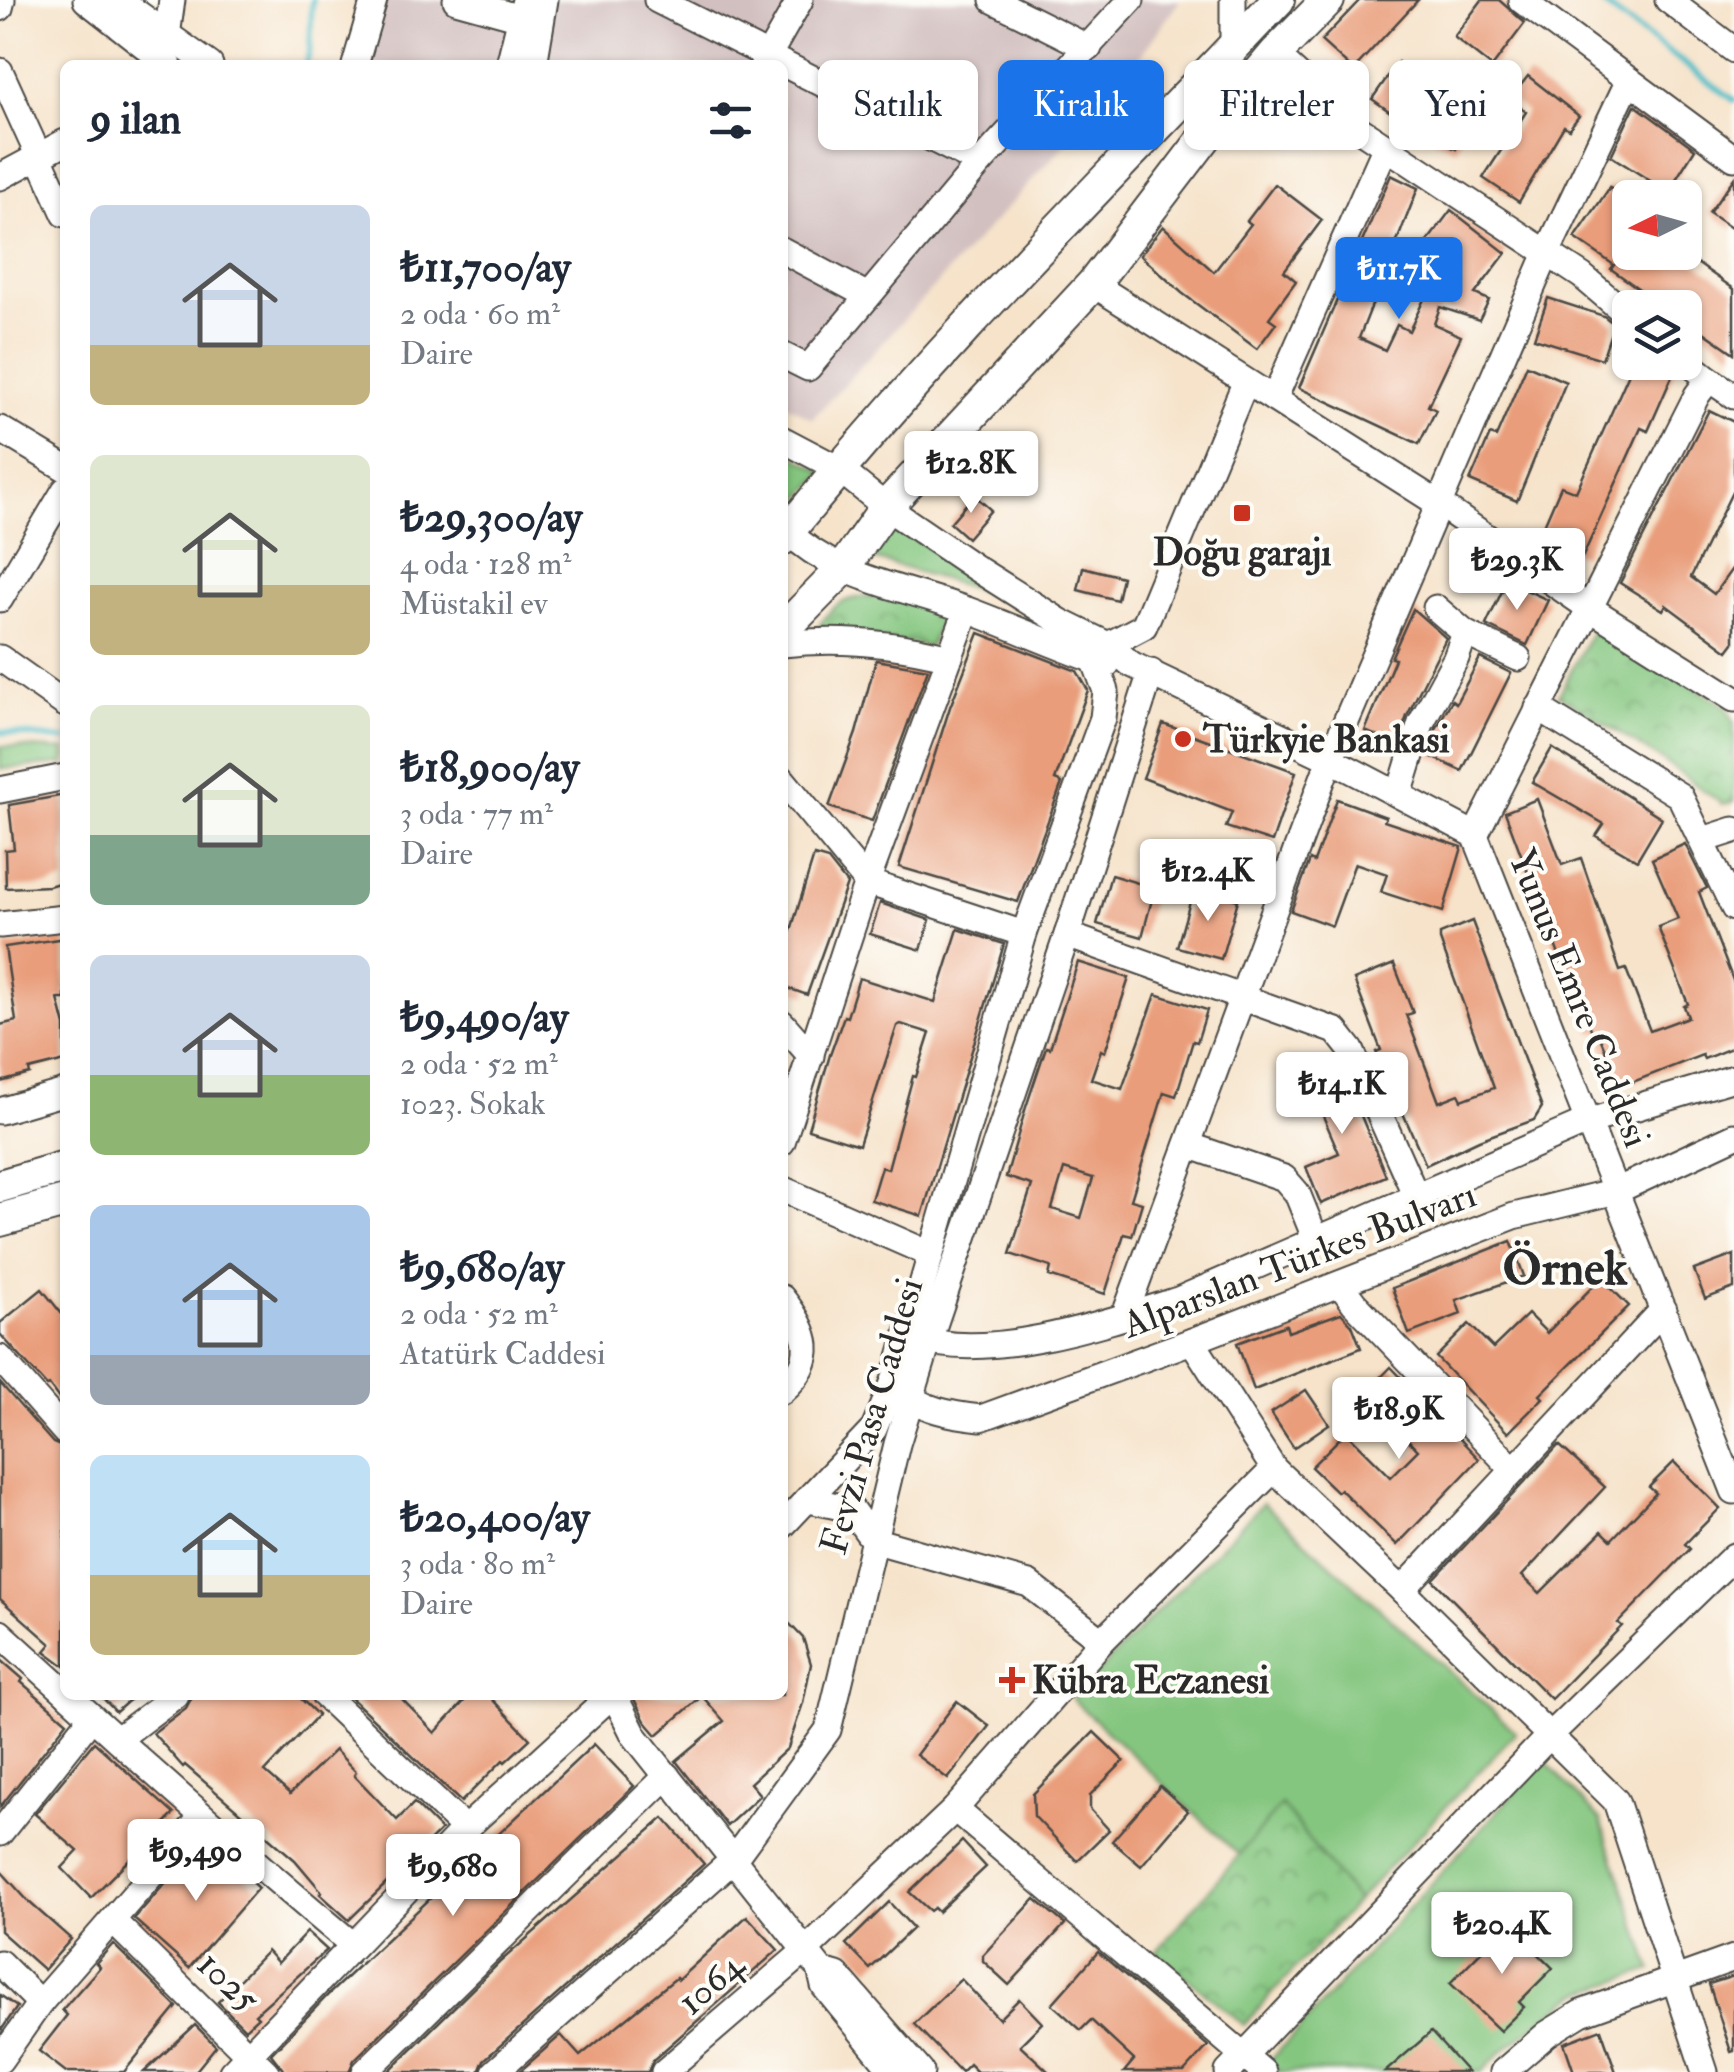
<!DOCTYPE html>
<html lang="tr">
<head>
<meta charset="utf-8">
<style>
	:root { --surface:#fff; --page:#f6f6f7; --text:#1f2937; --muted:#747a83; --accent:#1a73e8 }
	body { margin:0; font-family:"IM FELL Double Pica",serif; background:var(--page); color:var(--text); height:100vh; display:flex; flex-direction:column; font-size:38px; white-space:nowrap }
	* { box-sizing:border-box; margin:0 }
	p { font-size:32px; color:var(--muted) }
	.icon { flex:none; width:55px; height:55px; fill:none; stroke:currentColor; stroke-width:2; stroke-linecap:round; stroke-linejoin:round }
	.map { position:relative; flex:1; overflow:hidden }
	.side { position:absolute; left:60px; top:60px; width:728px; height:1640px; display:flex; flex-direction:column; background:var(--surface); border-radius:15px; box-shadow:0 2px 8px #0004 }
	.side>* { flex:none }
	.hud { position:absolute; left:818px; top:60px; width:765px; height:90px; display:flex; gap:20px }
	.needle { width:65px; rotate:265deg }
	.fabs { position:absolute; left:1612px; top:180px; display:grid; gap:20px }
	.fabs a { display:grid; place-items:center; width:90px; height:90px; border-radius:15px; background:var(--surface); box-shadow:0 2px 8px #0004; font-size:50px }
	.price { position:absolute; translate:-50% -85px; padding:0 22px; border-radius:10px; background:#fff; color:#222; font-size:32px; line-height:65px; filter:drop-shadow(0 2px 5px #0008) }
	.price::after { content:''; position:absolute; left:50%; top:60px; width:30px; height:22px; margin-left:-15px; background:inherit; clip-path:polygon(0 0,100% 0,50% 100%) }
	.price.current { background:var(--accent); color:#fff }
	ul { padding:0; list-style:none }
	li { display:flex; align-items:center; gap:30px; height:250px; padding:0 30px }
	li span { display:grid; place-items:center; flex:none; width:280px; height:200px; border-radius:15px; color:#555 }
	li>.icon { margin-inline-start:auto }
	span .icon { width:120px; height:120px; fill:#fffc; stroke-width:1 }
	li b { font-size:42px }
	h2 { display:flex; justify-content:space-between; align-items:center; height:120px; padding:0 30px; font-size:42px }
	.tag { padding:0 35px; border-radius:15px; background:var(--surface); box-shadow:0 2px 8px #0004; font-size:35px; line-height:90px }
	.tag.current { background:var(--accent); color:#fff }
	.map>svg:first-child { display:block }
</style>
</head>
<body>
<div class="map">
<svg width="1734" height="2072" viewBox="0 0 1734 2072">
	<defs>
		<pattern id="park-crowns" width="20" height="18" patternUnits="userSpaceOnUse" patternTransform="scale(2.5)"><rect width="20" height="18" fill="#84c67f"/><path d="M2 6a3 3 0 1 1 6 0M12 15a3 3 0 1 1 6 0" fill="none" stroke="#6ca168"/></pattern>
	</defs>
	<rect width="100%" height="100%" fill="#fdfcf7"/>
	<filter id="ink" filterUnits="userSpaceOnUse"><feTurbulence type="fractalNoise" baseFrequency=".01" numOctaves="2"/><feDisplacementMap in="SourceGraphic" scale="20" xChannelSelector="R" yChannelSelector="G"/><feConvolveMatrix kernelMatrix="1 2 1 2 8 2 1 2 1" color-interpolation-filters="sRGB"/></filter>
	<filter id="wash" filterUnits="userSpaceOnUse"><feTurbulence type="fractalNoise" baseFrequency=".0048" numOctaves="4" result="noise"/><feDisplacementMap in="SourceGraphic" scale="40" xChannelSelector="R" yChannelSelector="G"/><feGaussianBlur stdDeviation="2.25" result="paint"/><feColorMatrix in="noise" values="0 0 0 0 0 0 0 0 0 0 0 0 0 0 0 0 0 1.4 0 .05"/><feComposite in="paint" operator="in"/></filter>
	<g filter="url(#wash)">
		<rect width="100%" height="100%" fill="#f6e3ca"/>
		<path fill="#d2bfc0" d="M355 0H1180L1119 86 812 419 783 402 782 65H356Z"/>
		<g fill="#84c67f" stroke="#587855" stroke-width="2.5">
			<path d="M782 449 824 472 790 511 783 504Z"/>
			<path d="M893 523 983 585 979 590 867 557Z"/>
			<path d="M0 746 65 750V764L0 769Z"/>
			<path d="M1263 1503 1516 1732 1357 1901 1282 1806 1239 1855 1072 1699Z"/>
			<path d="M1544 1760 1600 1820 1652 1970 1579 1993 1502 2051 1482 2072H1280L1269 2062Z"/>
		</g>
		<g fill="url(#park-crowns)" stroke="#587855" stroke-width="2.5">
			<path d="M888 595 943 611 930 646 817 630C835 596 852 598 888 595Z"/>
			<path d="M1594 626 1727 707 1734 723V802L1722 804 1665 762 1559 695Z"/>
			<path d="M1281 1805 1357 1901 1244 2025 1156 1952Z"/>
		</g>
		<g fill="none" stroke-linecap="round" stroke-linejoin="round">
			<g stroke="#4ebcc6" stroke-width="6">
				<path d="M1597 0 1734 100"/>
				<path d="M306 65 310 50 312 0"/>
				<path d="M0 732 65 740"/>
			</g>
		</g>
		<g id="blocks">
			<g fill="#e99d7a" fill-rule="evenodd">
				<path d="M1360 0H1418L1353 70 1321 41Z"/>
				<path d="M1482 0H1499L1525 23 1492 67 1454 37Z"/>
				<path d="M1398 62 1422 80 1431 68 1444 76 1410 126 1372 99Z"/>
				<path d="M1528 76 1579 116 1569 129 1564 126 1519 202 1483 178 1526 112 1510 99Z"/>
				<path d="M1453 99 1474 109 1456 149 1434 139Z"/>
				<path d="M1635 105 1695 149 1668 192 1611 156Z"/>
				<path d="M1391 175 1418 188 1359 338 1385 350 1397 325 1409 331 1445 255 1427 242 1451 210 1506 253 1475 294 1489 300 1479 320 1440 307 1434 324 1461 336 1428 406 1436 410 1419 444 1299 388Z"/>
				<path d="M1734 178V230L1709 213Z"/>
				<path d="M1275 184 1322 220 1284 271 1296 281 1269 318 1276 323 1257 349 1182 293 1140 255 1163 226 1214 272 1251 224 1247 221Z"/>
				<path d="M1610 187 1630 201V252H1695L1691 259 1734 289V353L1685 319V308H1666L1611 269 1614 265 1575 238Z"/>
				<path d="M1548 298 1604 316 1614 324 1602 359 1534 338Z"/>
				<path d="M1634 362H1653L1674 372 1648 431 1641 428 1583 556 1539 537 1561 486 1576 492Z"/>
				<path d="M1527 365 1566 382 1517 501 1470 481 1490 435 1496 437Z"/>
				<path d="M1709 410 1734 422V488L1691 577 1714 594 1734 566V643L1728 651 1666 605 1663 610 1620 583Z"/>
				<path d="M974 495 991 510 967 538 950 523Z"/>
				<path d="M1083 567 1122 577 1117 600 1078 590Z"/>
				<path d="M1507 581 1548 600 1527 645 1486 625Z"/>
				<path d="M1413 609 1446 638 1407 716 1397 745 1365 731 1395 659 1391 658Z"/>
				<path d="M979 633 1077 671 1088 690 1055 780 1062 783 1018 902 899 867 950 707Z"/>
				<path d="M1480 658 1511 673 1462 771 1428 755 1436 729 1452 700 1456 703Z"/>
				<path d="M876 660 928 669 872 821 829 807 856 733Z"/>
				<path d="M1163 724 1296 772 1272 842 1226 827 1232 812 1143 778Z"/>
				<path d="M1552 748 1662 818 1637 860 1596 836 1604 824 1532 782Z"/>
				<path d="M65 795V881L49 886 6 888 5 850 14 849 9 805Z"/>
				<path d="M1337 799 1386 817 1384 821 1462 847 1443 912 1381 892 1387 874 1355 863 1332 926 1291 911 1310 860 1314 862Z"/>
				<path d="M1537 799 1562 865 1581 858 1620 971 1626 969 1650 1031 1688 1017 1684 1006 1688 1004 1658 927 1678 919 1652 859 1685 844 1707 888 1699 892 1734 983V1047L1704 1059 1702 1055 1620 1087 1598 1032 1593 1034 1571 978 1568 979 1505 812Z"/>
				<path d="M814 856 828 860 847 884 807 995 782 986V938L788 940Z"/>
				<path d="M1111 875 1155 888 1142 937 1097 924Z"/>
				<path d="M1194 888 1238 900 1221 959 1177 947Z"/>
				<path d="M880 903 930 920 921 950 870 934Z"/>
				<path d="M1472 921 1542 1107 1534 1120 1479 1140 1426 1165 1376 1052 1381 1050 1354 980 1394 964 1413 1013 1406 1015 1439 1102 1459 1094 1462 1100 1494 1088 1440 940V934Z"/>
				<path d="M958 929 1004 944 922 1216 871 1200 881 1167 888 1169 913 1076 916 1077 930 1033 901 1024 897 1026 859 1145 808 1129 830 1055 844 1016 847 1017 859 978 935 1002Z"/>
				<path d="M65 938V999H58L65 1026V1061L29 1070 30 1074 0 1082V1025L16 1021 5 947Z"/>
				<path d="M1078 962 1129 978 1105 1052 1101 1050 1091 1079 1122 1089 1156 994 1207 1010 1197 1042 1193 1041 1176 1096 1164 1092 1131 1200 1142 1203 1132 1236 1124 1234 1105 1294 1049 1276 1051 1267 1010 1254 1032 1185 1006 1177 1026 1107 1046 1047 1050 1048ZM1064 1169 1093 1178 1081 1218 1052 1209Z"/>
				<path d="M1337 1058 1386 1176 1321 1204 1306 1167 1339 1153 1304 1072Z"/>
				<path d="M1511 1241 1524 1276 1456 1300 1461 1314 1409 1334 1392 1288Z"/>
				<path d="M1734 1255V1288L1705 1299 1694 1270Z"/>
				<path d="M1601 1278 1629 1306 1540 1395 1543 1398 1508 1433 1436 1357 1469 1324 1493 1348 1528 1314 1547 1333Z"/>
				<path d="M42 1289 65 1318V1407L49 1385 47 1386 0 1334V1323Z"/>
				<path d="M1341 1313 1352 1325 1361 1348 1254 1390 1237 1343 1286 1325 1288 1332Z"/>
				<path d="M1391 1367 1479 1459 1397 1545 1340 1489 1337 1492 1311 1467 1346 1432 1391 1477 1418 1450 1364 1395Z"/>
				<path d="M0 1383 53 1443 65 1448V1666L45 1651 51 1644 0 1599Z"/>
				<path d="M1306 1390 1329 1424 1294 1448 1271 1413Z"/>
				<path d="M1559 1445 1605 1487 1522 1576 1540 1593 1602 1531 1611 1540 1656 1493 1649 1487 1674 1462 1720 1508 1685 1544 1690 1549 1618 1623 1622 1626 1551 1699 1433 1580Z"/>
				<path d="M782 1616 803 1638 811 1664 803 1703 788 1748 750 1783 760 1795 727 1826 676 1761 724 1721 702 1696 657 1735 645 1721 632 1695H782Z"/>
				<path d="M0 1659 23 1679 21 1682 67 1722 0 1807Z"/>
				<path d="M100 1695H135L116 1712Z"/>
				<path d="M193 1695H297L318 1715 265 1772 290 1794 335 1750 356 1772 354 1775 397 1820 414 1803 441 1830 349 1920 320 1894 322 1892 295 1860 185 1765 183 1767 153 1733 186 1708Z"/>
				<path d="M348 1695H398L435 1733 470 1695H488L530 1739 505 1762 503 1760 461 1802Z"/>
				<path d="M957 1701 989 1726 948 1779 916 1755Z"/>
				<path d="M1094 1732 1124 1761 1090 1795V1809L1109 1830 1077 1861 1034 1816 1033 1794Z"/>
				<path d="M94 1742 174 1814 91 1898 62 1868 78 1851 35 1814Z"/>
				<path d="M594 1744 634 1786 354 2060 349 2072H285L271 2054 329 1994Z"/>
				<path d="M1160 1786 1188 1811 1141 1866 1112 1841Z"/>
				<path d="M664 1818 704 1864 484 2060 479 2072H388L500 1962Z"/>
				<path d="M204 1839 258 1888 189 1968 134 1919Z"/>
				<path d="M962 1841 986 1867 938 1912 934 1908 930 1911 909 1892Z"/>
				<path d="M0 1870 29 1902 71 1939 44 1970 0 1931Z"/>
				<path d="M1035 1899 1065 1924 1009 1985 983 1961V1955Z"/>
				<path d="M889 1902 913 1928 870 1969 846 1944Z"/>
				<path d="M747 1916 778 1950 653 2060 648 2072H519L561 2035 580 2056 676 1978 678 1980Z"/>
				<path d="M1508 1924 1553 1968 1519 2002 1524 2007 1500 2031 1450 1983Z"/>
				<path d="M307 1932 327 1950 255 2014 258 2017 245 2029 218 2002 267 1951 278 1963Z"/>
				<path d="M113 1944 177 2007 124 2072H66L39 2051 67 2015 62 2010 100 1967 96 1963Z"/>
				<path d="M1098 1952 1208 2046 1184 2072H1124L1134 2060 1091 2020 1081 2030 1052 2004Z"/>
				<path d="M1734 1976V2051L1731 2052 1709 1984Z"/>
				<path d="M961 1979 999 2019 1019 1999 1042 2023 1020 2045 1049 2072H977L969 2064 961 2072 914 2024Z"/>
				<path d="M0 1995 17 2007 0 2032Z"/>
				<path d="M195 2025 216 2046 195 2072H144Z"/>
				<path d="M1601 2029 1616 2072H1574L1564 2043Z"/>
				<path d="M1431 2032 1467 2072H1385Z"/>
			</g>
		</g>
	</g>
	<g filter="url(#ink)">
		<use href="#blocks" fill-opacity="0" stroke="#494743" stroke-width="2.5"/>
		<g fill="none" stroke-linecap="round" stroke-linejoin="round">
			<g stroke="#494743" stroke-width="29">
				<g id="minor">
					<path d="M86 0 169 65"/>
					<path d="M119 0 210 65"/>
					<path d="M456 0 521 18"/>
					<path d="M657 0 980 163"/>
					<path d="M993 0 1089 48"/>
					<path d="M1521 0 1734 158"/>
					<path d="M1668 0 1734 50"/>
					<path d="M0 8 2 0"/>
					<path d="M167 36 172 0"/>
					<path d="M1233 47V0"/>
					<path d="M1275 54 1350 123 1582 276 1630 317"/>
					<path d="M355 65 374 0"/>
					<path d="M509 65 525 0"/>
					<path d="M534 65 545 0"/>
					<path d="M763 65 800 0"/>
					<path d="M0 71 65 214"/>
					<path d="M1629 80 1547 253 1439 504 1588 607 1734 699"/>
					<path d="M0 177 65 142"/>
					<path d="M782 250 868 296"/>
					<path d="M1093 284 1439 504 1330 759 1124 1317"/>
					<path d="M782 355 808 368 980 163 1131 0"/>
					<path d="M1709 379 1734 396"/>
					<path d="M1274 399 1386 146"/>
					<path d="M0 429 65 468"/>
					<path d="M782 439 839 469 886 507 974 567 1061 622 1108 645 1131 664 1330 759 1475 835 1734 1491"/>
					<path d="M782 527C840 582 900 585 970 611 1016 628 1061 649 1107 664"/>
					<path d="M0 599 65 490"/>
					<path d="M1465 633 1518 658"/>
					<path d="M782 644C840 637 894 643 950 657"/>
					<path d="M1108 645 1144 626 1245 383"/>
					<path d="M0 658 65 704"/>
					<path d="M1538 708 1680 796 1734 908"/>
					<path d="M782 779 867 882 1024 934"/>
					<path d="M0 790 65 777"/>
					<path d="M1399 795 1421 723 1456 658 1465 633 1436 608"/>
					<path d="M1475 835 1697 395 1709 379 1685 360"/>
					<path d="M1703 840 1734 830"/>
					<path d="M0 925 65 918"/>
					<path d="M1067 935 1336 1031 1351 1050 1416 1196"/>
					<path d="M782 1023 811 1056"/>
					<path d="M0 1111 65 1092"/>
					<path d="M782 1142 867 882 967 610"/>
					<path d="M1188 1145 1284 1178 1297 1193 1316 1240"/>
					<path d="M782 1189 930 1254"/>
					<path d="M1340 1284 1354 1303 1514 1470"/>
					<path d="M782 1298C809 1332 819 1359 782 1391"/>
					<path d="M915 1337C984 1364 1109 1322 1178 1300L1587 1122 1734 1078"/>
					<path d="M0 1358 65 1432"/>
					<path d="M901 1389C919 1410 953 1415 981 1418L1192 1341 1514 1216 1616 1191 1734 1136"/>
					<path d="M1274 1469 1402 1590 1616 1801 1705 2072"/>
					<path d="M809 1500 851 1509 873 1540 1029 1584 1102 1641"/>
					<path d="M782 1526 874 1429 894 1381 1024 934 1103 718 1106 691 1094 659"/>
					<path d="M1402 1590 1663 1310"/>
					<path d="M0 1633 65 1692"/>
					<path d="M68 1695C161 1780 256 1864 353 1945"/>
					<path d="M324 1695 465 1829"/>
					<path d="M614 1695 634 1735 820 1969 824 1986 894 2072"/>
					<path d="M119 1738 176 1695"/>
					<path d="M955 1809 1263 2072"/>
					<path d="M0 1833 92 1717"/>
					<path d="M113 1921 266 2072"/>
					<path d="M0 1963 40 2003"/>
					<path d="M830 1973 837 1975 921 2072"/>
					<path d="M0 2060 40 2003 201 1818"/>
					<path d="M232 2072 465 1829 612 1695"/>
					<path d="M365 2072 667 1776"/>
					<path d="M495 2072 734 1859 828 1730 897 1444 928 1343 1067 935 1151 672"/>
					<path d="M664 2072 805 1951 955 1809 1102 1641 1274 1469 1192 1341"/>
					<path d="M1228 2072 1549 1736 1734 1556"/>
					<path d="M1503 2072 1547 2034 1581 2013 1734 1958"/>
				</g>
			</g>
			<g stroke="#494743" stroke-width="36">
				<g id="major">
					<path d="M782 539C933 351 1112 175 1278 0"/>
					<path d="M782 631 841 571 886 507 1093 284 1206 136 1275 54 1328 0"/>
					<path d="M0 1186 65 1167"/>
					<path d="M0 1220 65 1202"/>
				</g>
			</g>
			<use href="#minor" stroke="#fff" stroke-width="25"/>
			<use href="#major" stroke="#fff" stroke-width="32"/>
		</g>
	</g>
	<g fill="#c8321e" stroke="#fdfcf7" stroke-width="4">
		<rect x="1232" y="503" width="20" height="20" rx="5"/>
		<circle cx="1183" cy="739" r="10"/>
		<path d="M1007 1665h10v10h10v10h-10v10h-10v-10h-10v-10h10z"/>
	</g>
	<g text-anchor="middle" stroke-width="8" stroke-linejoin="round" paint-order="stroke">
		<g font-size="38" font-weight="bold" fill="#2b2b2b" stroke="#fdfcf7" text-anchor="start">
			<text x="1242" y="565" text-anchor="middle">Doğu garajı</text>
			<text x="1203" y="752">Türkyie Bankasi</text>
			<text x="1032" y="1693">Kübra Eczanesi</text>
		</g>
		<g font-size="38" fill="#2b2b2b" stroke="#fdfcf7">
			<text transform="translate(1580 998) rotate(68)" y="13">Yunus Emre Caddesi</text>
			<text transform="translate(1299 1259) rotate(-21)" y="13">Alparslan Türkes Bulvarı</text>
			<text transform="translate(871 1416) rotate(-74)" y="13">Fevzi Pasa Caddesi</text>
			<text transform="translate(229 1981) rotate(44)" y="13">1025</text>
			<text transform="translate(710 1983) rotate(-41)" y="13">1064</text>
		</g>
		<g font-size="48" font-weight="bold" fill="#2b2b2b" stroke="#fdfcf7">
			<text x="1565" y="1284">Örnek</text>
		</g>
	</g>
</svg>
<div class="fabs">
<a><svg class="needle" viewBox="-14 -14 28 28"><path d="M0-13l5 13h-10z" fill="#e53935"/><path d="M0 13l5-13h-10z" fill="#747a83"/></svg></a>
<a><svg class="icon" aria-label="layers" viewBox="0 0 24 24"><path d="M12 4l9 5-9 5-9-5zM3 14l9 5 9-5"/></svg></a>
</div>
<b class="price current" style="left:1399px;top:322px">₺11.7K</b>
<b class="price" style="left:971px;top:516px">₺12.8K</b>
<b class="price" style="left:1517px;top:613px">₺29.3K</b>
<b class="price" style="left:1208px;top:924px">₺12.4K</b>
<b class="price" style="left:1342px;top:1137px">₺14.1K</b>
<b class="price" style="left:1399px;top:1462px">₺18.9K</b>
<b class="price" style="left:196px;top:1904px">₺9,490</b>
<b class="price" style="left:453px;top:1919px">₺9,680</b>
<b class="price" style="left:1502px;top:1977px">₺20.4K</b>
<div class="hud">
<a class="tag">Satılık</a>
<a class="tag current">Kiralık</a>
<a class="tag">Filtreler</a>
<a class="tag">Yeni</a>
</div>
<section class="side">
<h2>9 ilan<svg class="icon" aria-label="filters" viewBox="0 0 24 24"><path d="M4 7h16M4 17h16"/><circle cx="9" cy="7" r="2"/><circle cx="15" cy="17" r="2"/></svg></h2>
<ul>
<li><span style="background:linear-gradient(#c9d6e8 70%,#c2b280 0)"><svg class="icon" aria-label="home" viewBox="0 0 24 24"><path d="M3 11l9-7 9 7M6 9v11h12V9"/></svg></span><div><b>₺11,700/ay</b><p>2 oda · 60 m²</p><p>Daire</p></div></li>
<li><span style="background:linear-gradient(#dfe7d0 65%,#c2b280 0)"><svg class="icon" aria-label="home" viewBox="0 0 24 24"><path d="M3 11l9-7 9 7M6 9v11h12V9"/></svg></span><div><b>₺29,300/ay</b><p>4 oda · 128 m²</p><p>Müstakil ev</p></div></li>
<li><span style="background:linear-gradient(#dfe7d0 65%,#7fa58c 0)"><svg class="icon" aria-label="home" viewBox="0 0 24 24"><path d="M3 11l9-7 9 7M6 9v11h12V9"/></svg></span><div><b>₺18,900/ay</b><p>3 oda · 77 m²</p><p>Daire</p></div></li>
<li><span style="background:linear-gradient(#c9d6e8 60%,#8fb573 0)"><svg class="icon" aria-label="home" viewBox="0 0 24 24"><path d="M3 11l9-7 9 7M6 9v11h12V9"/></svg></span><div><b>₺9,490/ay</b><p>2 oda · 52 m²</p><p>1023. Sokak</p></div></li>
<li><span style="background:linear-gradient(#a9c7e8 75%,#9aa5b1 0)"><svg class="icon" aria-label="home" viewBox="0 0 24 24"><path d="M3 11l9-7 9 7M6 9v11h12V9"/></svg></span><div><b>₺9,680/ay</b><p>2 oda · 52 m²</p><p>Atatürk Caddesi</p></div></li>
<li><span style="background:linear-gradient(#bfe0f5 60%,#c2b280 0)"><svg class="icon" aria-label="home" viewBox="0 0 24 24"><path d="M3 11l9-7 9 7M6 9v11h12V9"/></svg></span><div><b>₺20,400/ay</b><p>3 oda · 80 m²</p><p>Daire</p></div></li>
</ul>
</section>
</div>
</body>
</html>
